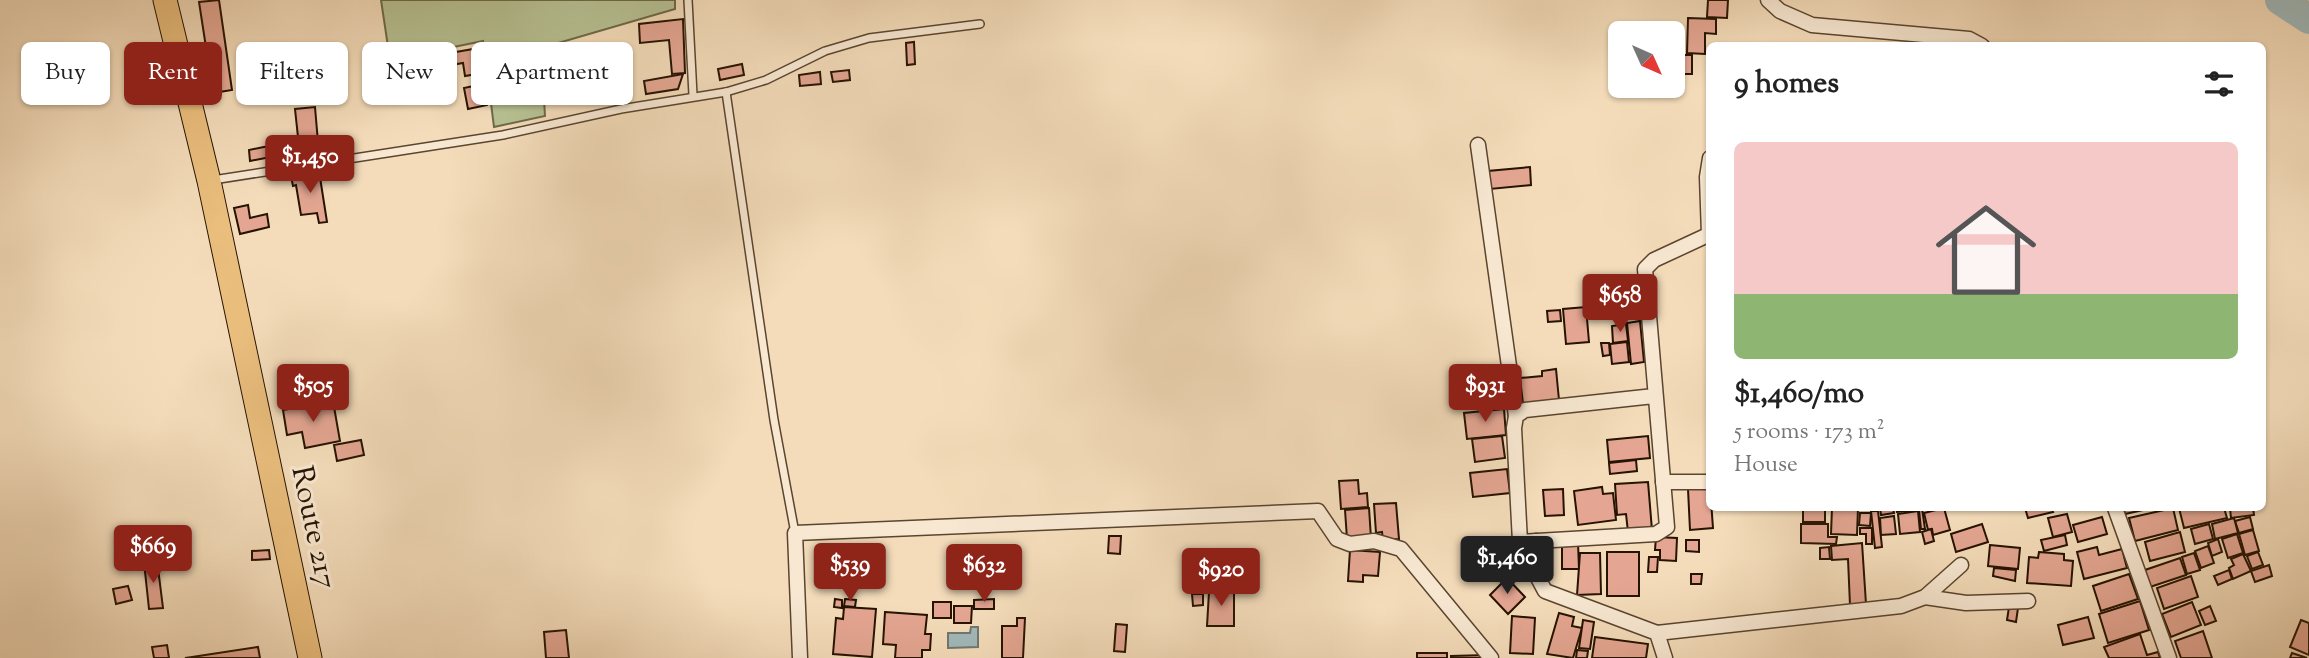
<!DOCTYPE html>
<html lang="en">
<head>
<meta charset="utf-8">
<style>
	:root { --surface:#fff; --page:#f2f2f2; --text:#222; --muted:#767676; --line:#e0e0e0; --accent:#8f2418 }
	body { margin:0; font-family:"Sorts Mill Goudy",serif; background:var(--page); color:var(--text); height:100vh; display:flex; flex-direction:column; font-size:26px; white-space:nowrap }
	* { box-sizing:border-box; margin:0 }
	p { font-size:23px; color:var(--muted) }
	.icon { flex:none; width:38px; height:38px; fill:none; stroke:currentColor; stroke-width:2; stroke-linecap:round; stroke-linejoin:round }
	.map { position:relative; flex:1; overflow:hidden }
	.details { position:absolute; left:1706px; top:42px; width:560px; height:469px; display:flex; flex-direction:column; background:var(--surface); border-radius:10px; box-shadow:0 2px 5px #0004 }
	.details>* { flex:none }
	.top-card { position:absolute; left:21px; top:42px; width:665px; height:63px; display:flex; gap:14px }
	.needle { width:46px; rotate:135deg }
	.buttons { position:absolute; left:1608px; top:21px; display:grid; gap:14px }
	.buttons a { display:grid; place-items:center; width:77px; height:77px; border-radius:10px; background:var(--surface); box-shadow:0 2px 5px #0004; font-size:35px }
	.price { position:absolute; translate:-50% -60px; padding:0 16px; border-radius:7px; background:var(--accent); color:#fff; font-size:23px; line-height:46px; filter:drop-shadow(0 2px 4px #0008) }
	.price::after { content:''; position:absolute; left:50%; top:42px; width:21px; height:16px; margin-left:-10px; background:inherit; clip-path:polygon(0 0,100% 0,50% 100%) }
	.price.current { background:#222; color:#fff }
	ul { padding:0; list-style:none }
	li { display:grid; align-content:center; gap:14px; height:371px; padding:0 28px }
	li+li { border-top:2px solid var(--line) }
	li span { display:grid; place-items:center; height:217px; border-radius:10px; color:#555 }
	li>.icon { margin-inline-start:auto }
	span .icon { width:126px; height:126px; fill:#fffc; stroke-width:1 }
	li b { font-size:30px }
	h2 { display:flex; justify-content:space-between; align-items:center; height:84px; padding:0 28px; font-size:30px }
	.chip { padding:0 24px; border-radius:10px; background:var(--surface); box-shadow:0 2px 5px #0004; font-size:24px; line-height:63px }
	.chip.current { background:var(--accent); color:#fff }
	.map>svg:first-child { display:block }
</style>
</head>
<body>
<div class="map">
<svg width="2309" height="658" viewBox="0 0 2309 658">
	<rect width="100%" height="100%" fill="#f4dcba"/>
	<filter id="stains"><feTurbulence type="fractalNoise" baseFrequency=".00286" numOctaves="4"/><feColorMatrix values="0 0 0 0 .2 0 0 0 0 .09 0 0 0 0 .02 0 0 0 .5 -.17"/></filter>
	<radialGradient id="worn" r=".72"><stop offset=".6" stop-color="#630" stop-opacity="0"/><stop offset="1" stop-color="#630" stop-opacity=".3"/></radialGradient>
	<path fill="#b7c193" stroke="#6e6a4a" stroke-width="2" d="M381 0H675V9L541 48 545 116 494 127 483 41 390 60Z"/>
	<path fill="#a1b9bb" stroke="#707771" stroke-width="2" d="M971 627H978V647L948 648V633H970Z"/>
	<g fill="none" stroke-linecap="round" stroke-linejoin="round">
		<path stroke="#a1b9bb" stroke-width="30" d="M2280 0 2309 19"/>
	</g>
	<g fill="#e4a692" stroke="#261301" stroke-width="2">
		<path d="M219 0 232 90 213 93 199 2Z"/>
		<path d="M1708 0H1728L1727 18 1707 17Z"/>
		<path d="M1688 18 1716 19V34L1705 33V54L1687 53Z"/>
		<path d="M683 19 685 73 672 74 669 40 640 43 639 24Z"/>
		<path d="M914 42 915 64 907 65 906 43Z"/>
		<path d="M479 48 483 73 465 76 463 63 429 69 427 57Z"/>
		<path d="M550 50H560L561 55H565V67L551 68Z"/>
		<rect x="1683" y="55" width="9" height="19"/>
		<path d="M742 64 744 75 720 80 718 69Z"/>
		<path d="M849 70 850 80 833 82 831 72Z"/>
		<path d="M820 72 821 84 800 86 799 75Z"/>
		<path d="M683 74 678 89 646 94 644 81Z"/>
		<path d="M567 78V93H554V79Z"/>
		<path d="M483 84 487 105 468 109 464 88Z"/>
		<path d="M315 107 319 154 300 156 295 109Z"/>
		<path d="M279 144 281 155 250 161 249 150Z"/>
		<path d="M1530 167 1531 185 1490 189 1488 171Z"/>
		<path d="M319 171 327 222 319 223 317 213 301 215 296 185 293 186 291 176Z"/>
		<path d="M248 205 250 218 267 214 269 227 240 234 234 208Z"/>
		<path d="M1638 287 1640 305 1628 306 1626 288Z"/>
		<path d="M1586 307 1589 342 1566 344 1563 309Z"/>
		<path d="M1560 310 1561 321 1548 322 1547 311Z"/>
		<path d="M1640 321 1644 362 1631 364 1627 323Z"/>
		<path d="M1626 324 1628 341 1613 343 1612 326Z"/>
		<path d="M1627 342 1629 362 1612 364 1610 344Z"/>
		<path d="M1601 343H1609L1610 355 1603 356Z"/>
		<path d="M1556 369 1559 400 1523 404 1520 378 1542 376V371Z"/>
		<path d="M333 401 340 441 305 448 302 432 287 435 283 410Z"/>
		<path d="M1504 409 1506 435 1467 439 1464 413Z"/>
		<path d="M1502 436 1505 458 1475 462 1472 439Z"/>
		<path d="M1648 436 1650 458 1609 462 1607 440Z"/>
		<path d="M361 440 364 455 337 461 334 445Z"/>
		<path d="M1636 460 1637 471 1610 474 1609 463Z"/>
		<path d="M1507 469 1510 493 1473 497 1470 473Z"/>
		<path d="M1358 480 1359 494 1367 493 1368 507 1341 509 1339 481Z"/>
		<path d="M1648 482 1652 530 1628 532 1626 514 1617 515 1615 484Z"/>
		<path d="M1602 487 1603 494 1613 493 1616 520 1578 525 1574 491Z"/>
		<path d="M1710 487 1713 528 1690 530 1688 489Z"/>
		<path d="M1563 489 1564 515 1545 516 1543 490Z"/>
		<path d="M1396 503 1399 539 1383 540 1382 532 1376 533 1374 504Z"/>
		<path d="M1369 508 1371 538 1347 539 1345 510Z"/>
		<rect x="1803" y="508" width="22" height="14"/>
		<path d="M1832 508H1858L1857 535 1831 534Z"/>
		<path d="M1880 508H1893L1894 513 1881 515Z"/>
		<path d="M1897 508H1922L1925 529H1921L1919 510 1897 512Z"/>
		<path d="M1944 508 1950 530 1933 535 1932 529 1928 530 1924 513Z"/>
		<path d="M2025 508H2051L2053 512 2028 518Z"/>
		<path d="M2123 508H2152L2125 514Z"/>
		<path d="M2173 508 2178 530 2135 541 2129 518Z"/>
		<path d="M2179 508H2224L2227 518 2184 528Z"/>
		<path d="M2230 508H2253L2254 515 2231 518Z"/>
		<path d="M1871 511H1878L1882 547 1875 548Z"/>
		<path d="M1918 511 1920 532 1900 534 1898 514Z"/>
		<path d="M1860 513H1871L1870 526 1859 525Z"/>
		<path d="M2067 514 2072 532 2053 537 2048 518Z"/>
		<path d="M1894 516 1896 534 1881 535 1880 518Z"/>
		<path d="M2102 517 2107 534 2078 542 2073 525Z"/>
		<path d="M2250 517 2253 529 2239 533 2235 521Z"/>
		<path d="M2234 518 2238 533 2215 539 2212 524Z"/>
		<path d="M1801 524H1828V537H1837L1836 544 1801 543Z"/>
		<path d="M1982 524 1988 542 1956 552 1951 534Z"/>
		<path d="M2209 524 2213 539 2195 544 2191 529Z"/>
		<path d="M1860 528H1872V544H1866V534H1860Z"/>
		<path d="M1931 529 1934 541 1925 544 1922 532Z"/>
		<path d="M2253 530 2259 551 2245 555 2239 534Z"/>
		<path d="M2180 532 2185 552 2150 561 2145 542Z"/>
		<path d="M2237 534 2243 553 2228 558 2222 539Z"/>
		<path d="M2065 535 2067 545 2044 551 2041 540Z"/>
		<path d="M1109 536H1121L1120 554 1108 553Z"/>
		<path d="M1656 537 1677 538 1676 561 1660 560V550H1655Z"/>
		<path d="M2218 539 2222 552 2212 556 2208 543Z"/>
		<path d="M1686 540H1699V552L1686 551Z"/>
		<path d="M1562 542H1578L1579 569H1562Z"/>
		<path d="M1862 543 1866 604 1850 605 1848 559 1832 560 1831 546Z"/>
		<path d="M1990 545 2020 548 2018 569 1988 566Z"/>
		<path d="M2208 546 2214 563 2201 568 2195 551Z"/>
		<path d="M1829 547 1830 559H1820V548Z"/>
		<path d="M2097 547 2099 555 2122 549 2127 568 2084 579 2077 552Z"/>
		<path d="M269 550 270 559 252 560V551Z"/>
		<path d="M1350 550 1380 552 1378 576 1363 575V582L1348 581Z"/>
		<rect x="1607" y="552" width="32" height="44"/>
		<path d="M2039 552 2064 554V560L2073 561 2071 586 2027 583 2029 557 2038 558Z"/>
		<path d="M2258 552 2263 565 2252 569 2247 556Z"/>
		<path d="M1580 553H1600L1601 594 1577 595Z"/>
		<path d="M2194 553 2200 570 2187 574 2182 557Z"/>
		<path d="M2243 554 2251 571 2233 579 2229 568 2234 565 2231 559Z"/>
		<path d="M1649 557H1658L1657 572H1648Z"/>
		<path d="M2180 558 2186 575 2150 587 2145 570Z"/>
		<path d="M157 560 163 608 149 609 144 562Z"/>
		<path d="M2269 565 2272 576 2255 582 2251 571Z"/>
		<path d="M1994 568 2016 570 2015 581 1993 576Z"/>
		<path d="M2229 570 2232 579 2218 585 2214 576Z"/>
		<path d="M1691 574H1702L1701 584H1691Z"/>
		<path d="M2129 574 2138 599 2101 611 2093 586Z"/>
		<path d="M2191 576 2198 597 2164 609 2157 588Z"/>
		<path d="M1507 578 1525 597 1508 614 1490 595Z"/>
		<path d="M128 586 132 600 116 604 113 589Z"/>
		<path d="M1218 589H1234V626H1207L1209 592H1218Z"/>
		<path d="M1192 594H1203V605L1193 606Z"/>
		<path d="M835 599 842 600V608L834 607Z"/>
		<path d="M845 599 856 600 855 607 844 606Z"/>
		<path d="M994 599V609H974V600Z"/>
		<path d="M2140 601 2149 630 2108 643 2099 614Z"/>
		<rect x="933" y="602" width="18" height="16"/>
		<path d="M2192 602 2201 625 2171 637 2162 614Z"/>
		<path d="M954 606H972L971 623H954Z"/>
		<path d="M2210 606 2216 621 2205 625 2199 611Z"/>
		<path d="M844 607 876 609 872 657 833 654 836 618 843 619Z"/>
		<path d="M2009 607 2018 608 2016 622 2007 620Z"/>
		<path d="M885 612 927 615 925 634H931L930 650H922V658H895L896 645 883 644Z"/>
		<path d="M1559 613 1574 617 1572 626 1582 628 1573 658 1547 654Z"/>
		<path d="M1512 616 1535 618 1533 654 1510 653Z"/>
		<path d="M2088 617 2094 638 2063 645 2058 625Z"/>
		<path d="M1017 618H1025L1023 658H1002V626H1017Z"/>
		<path d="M1583 620 1594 622 1590 649 1579 648Z"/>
		<path d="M2301 620 2309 623V655L2290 647Z"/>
		<path d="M1116 624 1127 625 1125 652 1114 651Z"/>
		<path d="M566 630 569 658H546L544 632Z"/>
		<path d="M2203 631 2212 658H2181L2175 641Z"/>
		<path d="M2140 634 2147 655 2158 652 2160 658H2109L2104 647Z"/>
		<path d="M1595 637 1648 644 1646 658H1592Z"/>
		<path d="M167 645 169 658H154L152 647Z"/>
		<path d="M258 647 260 658H185L192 657Z"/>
		<path d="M1577 650 1588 651 1587 658H1576Z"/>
		<rect x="1417" y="653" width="30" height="5"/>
		<path d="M2292 653 2307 658H2290Z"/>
		<path d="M1487 655V658H1451V656Z"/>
	</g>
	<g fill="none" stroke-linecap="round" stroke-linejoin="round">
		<g stroke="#5a452f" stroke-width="10">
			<g id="lane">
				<path d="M688 0 693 95"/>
				<path d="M726 92 774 420 795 533"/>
				<path d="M213 180 503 135 621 109 726 92 766 80 825 51 869 38 980 24"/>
			</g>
		</g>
		<g stroke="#5a452f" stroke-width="17">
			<g id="street">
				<path d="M1768 0 1780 11 1812 25 1969 39 1982 46"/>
				<path d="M1478 145 1516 416"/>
				<path d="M1709 235 1707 177 1710 158"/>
				<path d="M1654 396 1525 410 1516 416 1514 428 1520 542 1656 534 1667 527 1645 269 1654 260 1710 234"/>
				<path d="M1663 482H1710"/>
				<path d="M2115 508 2169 658"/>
				<path d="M1536 541 1537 576 1545 591 1657 633 1665 658"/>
				<path d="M1925 597 1966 603 2028 601"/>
				<path d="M1657 633 1901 606 1925 597 1961 565"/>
				<path d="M800 658 795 533 1318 511 1337 539 1350 544 1374 541 1401 549 1491 658"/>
			</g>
		</g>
		<g stroke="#261301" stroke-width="25">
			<path id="primary" d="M165 0 209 181 310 658"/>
		</g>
		<use href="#lane" stroke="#f8e8d2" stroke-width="7"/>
		<use href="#street" stroke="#f8e8d2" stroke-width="14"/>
		<use href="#primary" stroke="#eabe7d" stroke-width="23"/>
	</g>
	<g text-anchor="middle" stroke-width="6" stroke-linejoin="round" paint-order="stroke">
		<g font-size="30" fill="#261301" stroke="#f8e8d2">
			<text transform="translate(315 527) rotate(78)" y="10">Route 217</text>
		</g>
	</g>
	<rect width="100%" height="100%" filter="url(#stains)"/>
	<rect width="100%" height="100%" fill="url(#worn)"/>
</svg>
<div class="buttons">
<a><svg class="needle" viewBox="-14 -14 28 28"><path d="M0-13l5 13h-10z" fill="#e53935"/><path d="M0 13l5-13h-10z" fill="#767676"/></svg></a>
</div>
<b class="price" style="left:310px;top:195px">$1,450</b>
<b class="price" style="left:1620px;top:334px">$658</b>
<b class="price" style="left:313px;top:424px">$505</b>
<b class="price" style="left:1485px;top:424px">$931</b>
<b class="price" style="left:153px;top:585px">$669</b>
<b class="price current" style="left:1507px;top:596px">$1,460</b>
<b class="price" style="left:850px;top:603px">$539</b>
<b class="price" style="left:984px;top:604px">$632</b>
<b class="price" style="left:1221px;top:608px">$920</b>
<div class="top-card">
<a class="chip">Buy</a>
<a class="chip current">Rent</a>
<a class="chip">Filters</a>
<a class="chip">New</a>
<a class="chip">Apartment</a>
</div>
<section class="details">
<h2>9 homes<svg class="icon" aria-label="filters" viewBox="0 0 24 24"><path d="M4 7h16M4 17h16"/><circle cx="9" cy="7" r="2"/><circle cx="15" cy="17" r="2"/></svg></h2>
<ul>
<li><span style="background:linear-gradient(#f6c9c9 70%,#8fb573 0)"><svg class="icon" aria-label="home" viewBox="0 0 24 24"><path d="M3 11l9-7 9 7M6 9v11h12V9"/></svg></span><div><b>$1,460/mo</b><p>5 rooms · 173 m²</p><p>House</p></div></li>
</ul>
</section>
</div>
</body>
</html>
